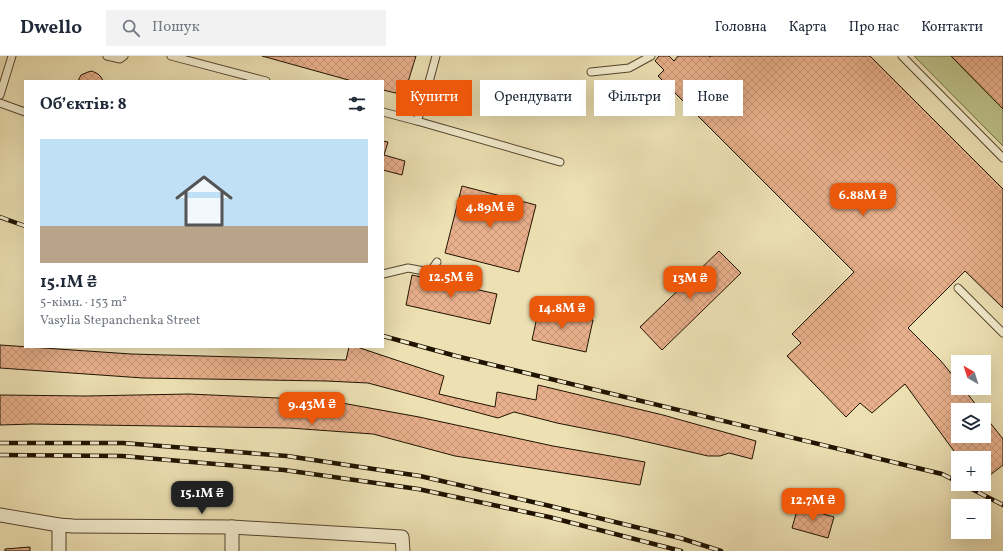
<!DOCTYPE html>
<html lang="uk">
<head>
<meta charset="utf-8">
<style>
	:root { --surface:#fff; --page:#f2f2f3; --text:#1f2937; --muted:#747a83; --line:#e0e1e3; --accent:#ea580c }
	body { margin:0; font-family:Vollkorn,serif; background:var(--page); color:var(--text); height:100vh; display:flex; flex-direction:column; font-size:15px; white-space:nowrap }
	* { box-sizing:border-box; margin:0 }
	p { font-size:13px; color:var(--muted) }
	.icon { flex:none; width:22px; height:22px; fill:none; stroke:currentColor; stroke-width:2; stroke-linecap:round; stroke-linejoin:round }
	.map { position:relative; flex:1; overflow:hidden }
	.sheet { position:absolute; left:24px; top:24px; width:360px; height:268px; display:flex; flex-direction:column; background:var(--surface); border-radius:0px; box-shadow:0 4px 16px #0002 }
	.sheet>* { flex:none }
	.banner { position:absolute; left:396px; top:24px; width:380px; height:36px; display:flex; gap:8px }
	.needle { width:26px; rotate:321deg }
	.tools { position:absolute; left:951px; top:299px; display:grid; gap:8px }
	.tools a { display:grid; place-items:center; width:40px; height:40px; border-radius:0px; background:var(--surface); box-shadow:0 4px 16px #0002; font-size:20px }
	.price { position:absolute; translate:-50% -34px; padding:0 9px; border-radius:8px; background:var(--accent); color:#fff; font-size:13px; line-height:26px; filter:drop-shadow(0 1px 2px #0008) }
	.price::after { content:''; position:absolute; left:50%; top:24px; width:12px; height:9px; margin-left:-6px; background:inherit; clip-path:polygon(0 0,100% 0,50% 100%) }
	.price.on { background:#222; color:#fff }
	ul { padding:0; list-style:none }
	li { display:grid; align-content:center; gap:8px; height:212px; padding:0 16px }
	li span { display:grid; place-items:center; height:124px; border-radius:0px; color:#555 }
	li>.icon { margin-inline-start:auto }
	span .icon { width:72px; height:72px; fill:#fffc; stroke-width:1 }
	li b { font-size:17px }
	h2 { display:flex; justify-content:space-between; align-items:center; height:48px; padding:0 16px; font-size:17px }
	.tag { padding:0 14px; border-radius:0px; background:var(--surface); box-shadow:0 4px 16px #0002; font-size:14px; line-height:36px }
	.tag.on { background:var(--accent); color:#fff }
	header { display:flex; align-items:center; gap:24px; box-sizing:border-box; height:56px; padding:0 20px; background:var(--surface); border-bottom:1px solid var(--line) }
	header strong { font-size:19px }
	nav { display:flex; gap:22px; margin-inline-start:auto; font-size:14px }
	.search { width:280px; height:36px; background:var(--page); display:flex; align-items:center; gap:10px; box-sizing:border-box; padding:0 14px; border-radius:0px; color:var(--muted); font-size:15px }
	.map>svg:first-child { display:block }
</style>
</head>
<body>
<header>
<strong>Dwello</strong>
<div class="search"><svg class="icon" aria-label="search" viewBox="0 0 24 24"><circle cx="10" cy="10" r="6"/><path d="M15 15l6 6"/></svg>Пошук</div>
<nav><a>Головна</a><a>Карта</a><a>Про нас</a><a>Контакти</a></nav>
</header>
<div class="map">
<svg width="1003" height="495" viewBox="0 0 1003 495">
	<defs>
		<pattern id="building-cross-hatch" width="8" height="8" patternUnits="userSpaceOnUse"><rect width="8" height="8" fill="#e8b08c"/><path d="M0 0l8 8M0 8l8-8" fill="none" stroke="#c79677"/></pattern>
	</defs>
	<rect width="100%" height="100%" fill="#ede1b4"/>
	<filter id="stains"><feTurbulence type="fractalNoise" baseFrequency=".005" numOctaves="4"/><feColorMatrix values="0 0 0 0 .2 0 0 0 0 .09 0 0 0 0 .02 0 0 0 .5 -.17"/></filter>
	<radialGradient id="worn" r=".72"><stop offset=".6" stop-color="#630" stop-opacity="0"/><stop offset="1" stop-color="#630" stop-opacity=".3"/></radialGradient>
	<path fill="#bdc18a" stroke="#6f6a46" d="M914 0H951L1003 53V90Z"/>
	<g fill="url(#building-cross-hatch)" stroke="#211301">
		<path d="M262 0H416L404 39 383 34V25H352Z"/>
		<path d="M659 0H669L674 5 678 0H708L710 1 711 0H870L1003 133V252L965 215 908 272 941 305 958 326V332H963L980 354H958V380H984V359L1003 383V409L985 423 984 422V402H959L905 328 872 357 860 347 846 361 787 300 801 287 792 278 854 216 658 20 664 14 655 5Z"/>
		<path d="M951 0H1003V53Z"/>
		<path d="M92 15 98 18 101 21 103 25H78L81 19 88 16Z"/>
		<path d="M383 85 388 86 384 99 405 105 402 119 383 114Z"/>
		<path d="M462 130 536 149 519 216 445 197Z"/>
		<path d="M719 195 741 217 662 294 640 271Z"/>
		<path d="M412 219 497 238 490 268 406 249Z"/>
		<path d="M539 252 593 264 586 296 532 284Z"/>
		<path d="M0 289 131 298 346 304 349 291H357L444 320 439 338 495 351 497 336 536 344 538 329 663 359 756 385 752 403 729 397 720 400H708L617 379 557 367 514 356 498 362 368 327 326 325 143 322 0 312Z"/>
		<path d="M189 338 278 342 342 347 419 361 553 390 645 406 640 429 455 400 373 378 289 372 32 368 0 369V339L86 340Z"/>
		<path d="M798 451 834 461 828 482 792 472Z"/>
		<path d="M30 491V495H5V493Z"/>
	</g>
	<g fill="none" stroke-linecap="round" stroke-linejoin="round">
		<g stroke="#54462e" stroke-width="9">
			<g id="lane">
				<path d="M107 0 120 3 124 0"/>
				<path d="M171 0 266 25"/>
				<path d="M902 0 1003 102"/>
				<path d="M591 16 629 12 651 0"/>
				<path d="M0 39 12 0"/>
				<path d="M0 47 25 56"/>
				<path d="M383 56 417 65 422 52 436 0"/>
				<path d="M417 65 560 106"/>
				<path d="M383 218 408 212 430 216 437 206"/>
				<path d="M958 232 1003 277"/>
			</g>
		</g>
		<g stroke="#54462e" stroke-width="15">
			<g id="street">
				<path d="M0 459 59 469 73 470 232 471 402 481 403 495"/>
				<path d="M59 495V469"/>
				<path d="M232 495V471"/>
			</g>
		</g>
		<use href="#lane" stroke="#f3ecce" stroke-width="7"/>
		<use href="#street" stroke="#f3ecce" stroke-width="13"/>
		<g stroke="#211301" stroke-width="4.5">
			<g id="rail">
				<path d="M0 161 25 170"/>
				<path d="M383 280 456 300 942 418 958 426"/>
				<path d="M0 387H123L287 400 420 420 550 450 680 482 721 495"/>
				<path d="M0 399 122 400 284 414 418 433 549 461 681 495"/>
				<path d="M962 428 1003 449"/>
			</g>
		</g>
		<use href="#rail" stroke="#f3ecce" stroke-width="3" stroke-dasharray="9" stroke-linecap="butt"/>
	</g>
	<rect width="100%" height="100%" filter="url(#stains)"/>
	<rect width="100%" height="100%" fill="url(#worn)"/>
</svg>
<div class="tools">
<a><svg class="needle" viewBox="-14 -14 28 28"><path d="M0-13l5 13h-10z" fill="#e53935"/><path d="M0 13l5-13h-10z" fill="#747a83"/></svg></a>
<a><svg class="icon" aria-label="layers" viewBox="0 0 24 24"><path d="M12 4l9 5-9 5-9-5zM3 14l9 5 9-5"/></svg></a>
<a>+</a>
<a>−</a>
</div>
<b class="price" style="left:863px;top:161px">6.88M ₴</b>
<b class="price" style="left:490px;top:173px">4.89M ₴</b>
<b class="price" style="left:451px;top:243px">12.5M ₴</b>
<b class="price" style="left:690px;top:244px">13M ₴</b>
<b class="price" style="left:562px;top:274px">14.8M ₴</b>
<b class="price" style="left:312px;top:370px">9.43M ₴</b>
<b class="price on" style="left:202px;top:459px">15.1M ₴</b>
<b class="price" style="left:813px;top:466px">12.7M ₴</b>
<div class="banner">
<a class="tag on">Купити</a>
<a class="tag">Орендувати</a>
<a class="tag">Фільтри</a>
<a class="tag">Нове</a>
</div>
<section class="sheet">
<h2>Об’єктів: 8<svg class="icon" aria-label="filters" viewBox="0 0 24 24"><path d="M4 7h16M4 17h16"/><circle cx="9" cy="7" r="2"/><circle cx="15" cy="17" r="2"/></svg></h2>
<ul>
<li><span style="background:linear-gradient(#bfe0f5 70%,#b9a48a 0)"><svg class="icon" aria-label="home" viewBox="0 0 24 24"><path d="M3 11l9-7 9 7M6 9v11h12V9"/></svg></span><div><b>15.1M ₴</b><p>5-кімн. · 153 m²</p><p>Vasylia Stepanchenka Street</p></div></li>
</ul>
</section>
</div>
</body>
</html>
